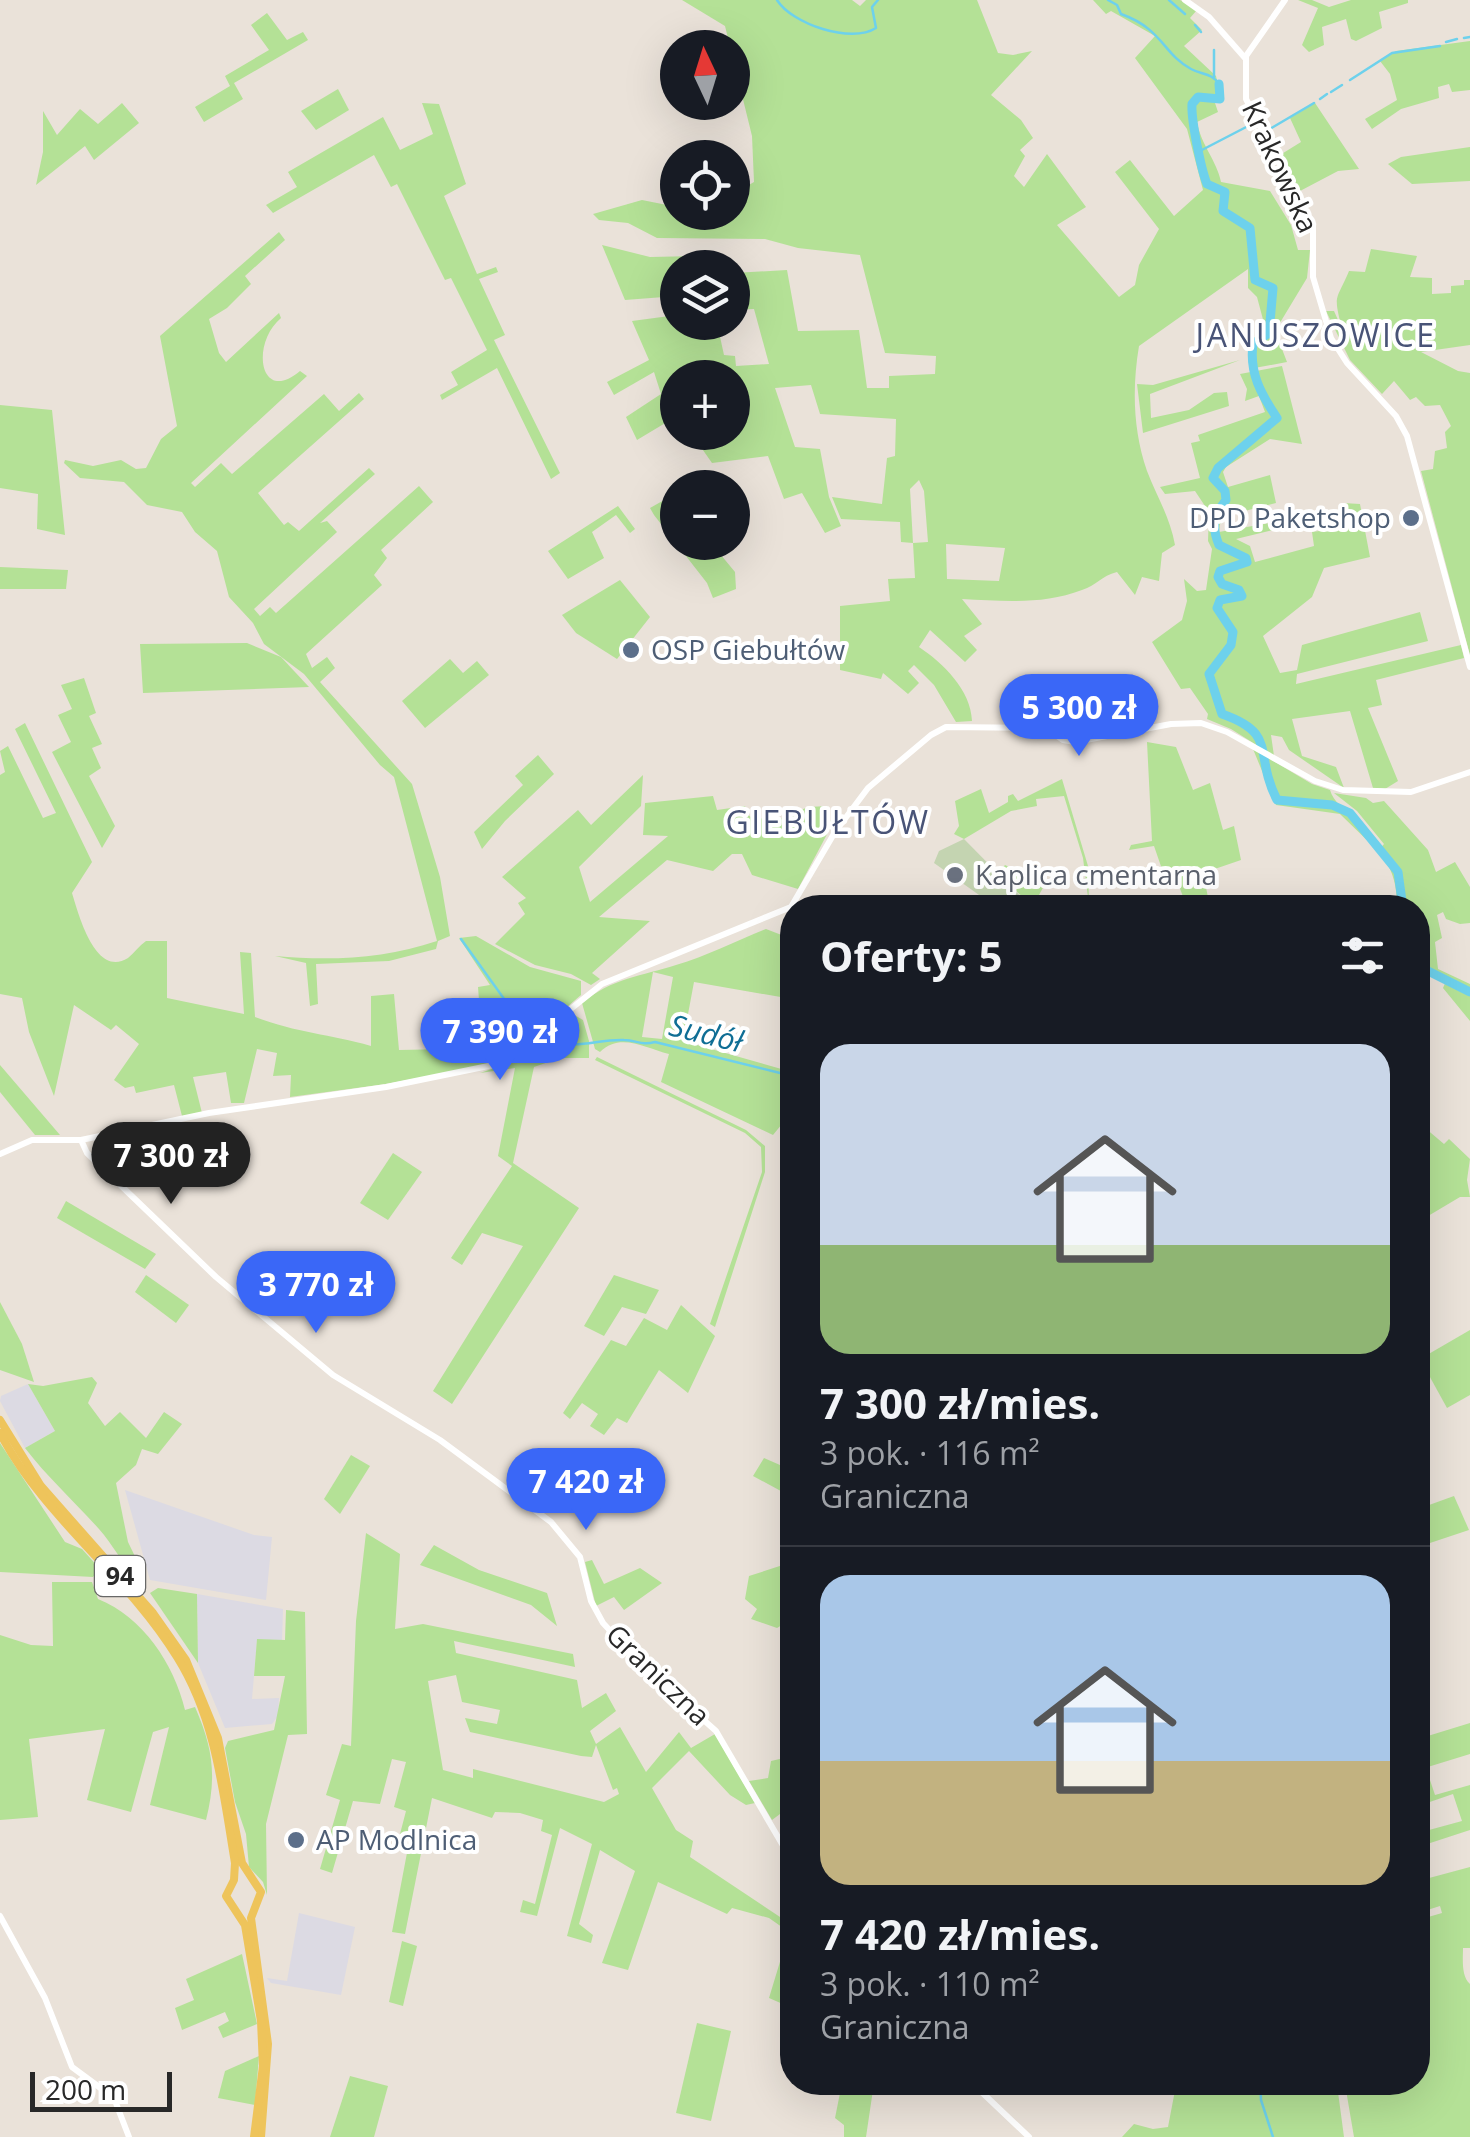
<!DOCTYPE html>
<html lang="pl">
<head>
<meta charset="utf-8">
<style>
	:root { --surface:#171b24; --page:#20242c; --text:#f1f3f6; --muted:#9ea1a6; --line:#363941; --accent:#3a67f7 }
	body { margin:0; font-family:"Open Sans",sans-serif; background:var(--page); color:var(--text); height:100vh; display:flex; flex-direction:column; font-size:38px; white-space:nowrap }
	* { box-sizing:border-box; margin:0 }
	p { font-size:32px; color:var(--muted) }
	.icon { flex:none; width:55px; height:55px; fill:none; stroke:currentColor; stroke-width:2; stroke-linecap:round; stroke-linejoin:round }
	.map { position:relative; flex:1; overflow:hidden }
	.details { position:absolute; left:780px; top:895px; width:650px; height:1200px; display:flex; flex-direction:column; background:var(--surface); border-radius:40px; box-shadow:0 10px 40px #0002 }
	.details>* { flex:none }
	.needle { width:65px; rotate:356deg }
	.buttons { position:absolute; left:660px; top:30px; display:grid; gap:20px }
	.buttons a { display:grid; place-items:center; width:90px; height:90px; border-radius:50%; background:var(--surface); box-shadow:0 10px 40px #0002; font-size:50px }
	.scale { position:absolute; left:30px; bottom:25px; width:142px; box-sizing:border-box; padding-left:10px; border:5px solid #282828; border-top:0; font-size:28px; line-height:35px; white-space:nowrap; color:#282828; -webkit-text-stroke:8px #fff; paint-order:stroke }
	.price { position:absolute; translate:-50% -85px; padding:0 22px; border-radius:35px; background:var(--accent); color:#fff; font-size:32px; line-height:65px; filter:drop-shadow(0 2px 5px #0008) }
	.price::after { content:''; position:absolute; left:50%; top:60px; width:30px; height:22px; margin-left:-15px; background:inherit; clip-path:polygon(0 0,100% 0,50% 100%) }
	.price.active { background:#222; color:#fff }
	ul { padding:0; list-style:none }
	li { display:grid; align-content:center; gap:20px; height:530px; padding:0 40px }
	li+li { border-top:2px solid var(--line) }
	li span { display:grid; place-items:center; height:310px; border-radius:30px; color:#555 }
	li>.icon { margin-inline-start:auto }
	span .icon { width:180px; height:180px; fill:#fffc; stroke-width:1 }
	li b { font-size:42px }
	h2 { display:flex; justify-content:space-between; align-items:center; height:120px; padding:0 40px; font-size:42px }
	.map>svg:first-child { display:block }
</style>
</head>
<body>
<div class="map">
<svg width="1470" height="2137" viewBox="0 0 1470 2137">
	<rect width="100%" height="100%" fill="#eae2d9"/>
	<g fill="#dcdae3">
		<path d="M28 1384 55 1431 25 1448 0 1401 1 1396Z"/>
		<path d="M125 1490 254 1535 272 1537 266 1600 150 1580Z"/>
		<path d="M197 1594 283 1609 282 1642 257 1640 252 1699 279 1698 278 1716 272 1724 225 1728 198 1663Z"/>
		<path d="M299 1913 355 1927 341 1995 271 1983 267 1978 287 1981Z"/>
	</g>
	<g fill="#b4e196" fill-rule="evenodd">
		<path d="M682 0H852L860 6 866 0H977L998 53 1013 55 1032 51 991 95 1021 120 1033 138 1020 150 1025 156 1014 176 1024 187 1047 154 1086 207 1057 225 1119 297 1135 285 1139 265 1159 229 1115 172 1130 160 1174 216 1203 190 1187 129 1135 58 1155 36 1111 11 1106 14 1093 0H1180L1197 10 1190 18 1202 30 1184 46 1216 76 1222 102 1215 103 1218 112 1197 122C1201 145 1217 161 1221 182L1270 191 1291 225 1298 250H1310L1307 278 1275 331 1287 362 1249 369 1250 342 1265 327 1257 297 1248 288V269L1139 346C1132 388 1133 431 1147 471 1157 497 1170 517 1175 545L1162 553 1159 581 1142 577 1135 595 1117 572C1101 576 1097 585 1082 590 1043 605 1003 601 962 599L982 624 964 636 977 650 965 662 930 630 919 647C943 663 971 690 972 721L956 722 934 685 914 665 908 671 919 683 908 694 883 673 881 679 840 670V606L890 601 888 579 915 578 913 543 901 542 900 522 841 519 832 497 882 504 887 458 895 456 896 419 820 414 811 385 775 388 795 447 820 449 829 497 841 526 825 533 802 493 784 499 768 456 712 463 691 433 732 432V378H678L677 416 637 440 626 417 661 394 654 372 614 395 607 382 649 360 632 321 677 315 678 322 717 323 724 355 735 356 736 366 769 364 754 309 733 310V273L787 270 798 331 859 330 867 388H889V376L935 374 936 356 885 353 860 255 798 248 765 239 657 238 628 223 599 220 593 214 642 200 677 207 678 212H732L733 194 754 182 752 136 725 26ZM919 480 924 491 928 542 913 543 910 489ZM946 544 1005 548 999 581 947 579Z"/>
		<path d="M1298 0H1312L1329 7 1351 0H1408V3L1379 12 1382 28 1356 41 1351 39 1346 19 1322 27 1324 45 1309 52 1302 45 1318 8Z"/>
		<path d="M267 13 287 40 303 32 308 40 234 83 243 99 204 122 195 107 230 86 225 76 269 50 251 25Z"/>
		<path d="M1470 41V90L1452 92 1449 84 1438 87 1439 98 1401 109 1372 129 1365 119 1397 100 1390 74 1380 61 1396 51Z"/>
		<path d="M338 89 349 110 316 130 301 111Z"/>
		<path d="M122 103 139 123 94 160 85 146 36 185 43 152V111L57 135 80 109 98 124Z"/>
		<path d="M422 103 439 104 466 184 444 196 477 274 496 267 498 272 479 279 505 335 494 340 560 473 551 479 497 368 442 400 440 395 458 385 451 372 487 350 451 278 445 280 397 184 391 187 374 155 273 213 266 205 297 187 288 172 383 117 400 150 433 134Z"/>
		<path d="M1315 103 1359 169 1338 171 1300 191 1280 155 1301 142 1290 118Z"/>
		<path d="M1470 147V181L1412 184 1388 164 1401 157Z"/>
		<path d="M279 232 285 240 245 276 251 284 227 308 209 319 219 353 226 362 279 313 281 318C250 344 260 405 300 371L307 376 191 483 195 487 221 463 232 474 324 394 339 411 359 393 364 399 258 493 284 525 288 522 299 531 369 468 375 474 320 523 327 521 337 532 254 609 260 616 270 607 276 613 419 486 433 502 381 550 387 558 374 575 382 585 306 654 312 668 327 657 335 668 320 682 412 784 440 877 450 936 438 941 436 949 389 961 316 964 318 1004 310 1006 306 963 275 956C330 961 384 959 437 941L394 777 380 765 304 674 264 644 253 623 229 597 217 551 195 532 182 512 147 505 124 482 80 478 64 463 65 460 93 466 121 460 136 469 146 468 161 439 177 426 160 336Z"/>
		<path d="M602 245 650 257 697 256 698 267 678 268 677 296 625 300Z"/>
		<path d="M1371 249 1417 256 1410 277 1432 278V294L1451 293V286L1464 285V280H1470V345L1421 352 1458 371 1470 373V655L1421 471 1433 469 1435 451 1447 448 1445 432 1451 426 1440 405 1425 406 1416 397 1410 400 1394 381 1382 394 1350 360 1326 311H1334L1342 329C1333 293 1336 302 1349 271L1365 272Z"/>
		<path d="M1240 360 1150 394 1151 418 1189 410 1214 393 1227 392 1229 406 1143 433 1137 384 1153 385Z"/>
		<path d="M1282 366 1302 444 1270 439 1226 467 1223 472 1228 487 1270 475 1276 503 1233 514 1220 524 1219 532 1280 521 1281 528 1236 539 1250 546 1255 562 1314 546 1312 532 1327 530 1330 519 1345 516 1343 503 1360 504 1370 557 1324 568 1312 597 1263 636 1280 673 1297 670 1302 645 1420 612 1428 641 1297 674 1296 684 1461 645 1464 658 1376 680 1382 705 1368 708 1398 781 1385 789 1373 788 1350 711 1292 719 1302 756 1336 767 1344 788 1289 750 1282 737 1271 735 1274 756 1231 729 1207 719 1208 714 1190 688 1181 689 1152 642 1182 620 1187 601 1184 579 1197 591 1206 590 1212 549 1208 541 1209 512 1195 491 1165 494 1160 487 1200 478 1191 443 1200 441 1198 435 1265 412 1259 396 1245 401 1247 389 1240 374Z"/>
		<path d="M0 405 52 410 65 535 37 529 38 494 0 488Z"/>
		<path d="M673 495 677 501 678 542 711 543 735 572 736 589 713 598 707 583 654 515 650 508Z"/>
		<path d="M618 506 635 529 630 533 616 515 592 532 604 558 568 579 548 551Z"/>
		<path d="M0 567 68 570 66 589H0Z"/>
		<path d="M620 580 650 617 617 659 576 633 562 615Z"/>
		<path d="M247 643 281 657 309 687 143 693 140 644Z"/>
		<path d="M450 659 463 673 477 661 489 675 425 728 402 701Z"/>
		<path d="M84 678 96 713 89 716 102 744 92 748 101 768 89 776 115 826 102 848 52 752 71 742 58 715 72 709 61 685Z"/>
		<path d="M25 723 92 862 72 893C78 912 95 979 128 958 134 953 139 946 146 941H167V998L244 1014 240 952 251 953 255 1017C297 1033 330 1034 371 1046V996L394 994 399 1050 448 1049 482 1039 478 987 490 985 459 938 476 936 530 967 581 981V995L509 1057 498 1063 386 1084 290 1097 291 1075 273 1076 277 1053 257 1049 244 1103H231L226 1072 193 1077 202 1113 182 1116 174 1085 136 1093 134 1086 125 1088 114 1080 139 1044 116 1025 111 1030 74 1005 54 1096 29 1032 22 998 0 994V775L5 772 0 751 8 746 43 818 56 813 15 729Z"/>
		<path d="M1147 742 1176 747 1193 790 1210 783 1223 830 1234 826 1241 860 1203 873 1210 907H1187L1174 873 1164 875 1154 846 1129 850 1131 845 1152 841Z"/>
		<path d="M1253 749 1312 784 1330 790C1337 813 1370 820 1377 845L1374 847 1340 814 1276 805Z"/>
		<path d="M538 755 554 774 505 821 482 849 474 832 523 785 515 776Z"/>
		<path d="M643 775 641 806 579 867 590 902 668 836 643 835 645 803 713 796 717 810 745 806 748 815 756 820 770 816 775 821 808 807 828 806 822 814 833 823 798 889 752 875 742 854H732L713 871 667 860 599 917 650 921 592 973 600 979 591 985 571 974 535 965 495 944 525 914 518 903 526 898 502 877 578 810 591 825Z"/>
		<path d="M1062 779 1088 866 1089 905 1083 858 1064 796 1036 799 1037 806 1011 811 964 839 954 834 959 826 955 801 981 789 989 813 1008 802V796L1013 794 1018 801Z"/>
		<path d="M1334 793 1366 798 1373 803 1384 801 1428 850 1436 872 1455 862 1470 887V923L1460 924 1446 919 1443 912 1437 915 1442 938 1435 942 1438 969 1470 984V1021L1443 988 1446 981 1418 971V908L1397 907C1397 884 1393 869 1378 851L1384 844 1357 811Z"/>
		<path d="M1005 865 1045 884 1033 906 997 874Z"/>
		<path d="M766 929 792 939V999L694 982 683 1041 792 1072V1123L782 1124 773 1135 661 1082 669 1054C645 1048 620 1032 600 1052L595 1049 582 1003C612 978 642 976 676 965 707 956 736 941 766 929ZM653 972 673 977 662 1039 642 1037Z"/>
		<path d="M571 1013 583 1020 589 1041V1058H560L534 1067 513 1163 579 1208 452 1404 433 1391 523 1246 482 1233 462 1265 451 1258 512 1166 498 1156 515 1068 480 1073 515 1061Z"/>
		<path d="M597 1057 746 1130 765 1146V1172L715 1327 710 1324 762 1172 761 1147 745 1133 595 1060Z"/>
		<path d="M0 1065 60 1135H35L0 1092Z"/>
		<path d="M1418 1122 1444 1144 1449 1139 1470 1159 1467 1180 1470 1197H1460L1418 1222Z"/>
		<path d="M393 1153 422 1172 388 1220 360 1203Z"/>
		<path d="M66 1201 156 1254 145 1269 57 1218Z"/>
		<path d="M146 1275 189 1305 176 1323 135 1292Z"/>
		<path d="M614 1275 659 1290 646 1314 622 1307 604 1336 584 1326Z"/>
		<path d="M0 1302 22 1344 34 1382 0 1370Z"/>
		<path d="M681 1305 715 1336 688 1393 659 1370 627 1423 617 1418 604 1435 590 1426 598 1414 582 1403 570 1419 563 1413 611 1340 626 1346 644 1318 667 1330Z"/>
		<path d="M1470 1330V1395L1447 1408 1420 1359Z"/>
		<path d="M92 1377 97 1383 88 1403 105 1426 120 1412 146 1438 164 1412 182 1424 158 1454 142 1449 136 1465 116 1483 128 1542 146 1579H137C122 1563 113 1545 99 1529 74 1501 48 1478 25 1448L55 1431 28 1384 43 1386Z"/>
		<path d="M0 1443 65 1542 82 1549 100 1569 93 1577 0 1572Z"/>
		<path d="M351 1455 370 1466 340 1514 324 1499Z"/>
		<path d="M764 1458 780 1465 784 1458 792 1463 790 1496 753 1476Z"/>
		<path d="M1454 1496 1469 1530 1418 1547V1509Z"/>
		<path d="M366 1533 400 1554 395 1629 423 1624 573 1654 575 1667 454 1641 456 1653 577 1680 582 1708 606 1693 616 1711 590 1731 596 1744 620 1727 646 1772 679 1732 691 1748 715 1734 755 1803 746 1805 730 1795 689 1751 652 1788 676 1830 693 1841 690 1857 792 1925V2008L769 1998 789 1932 769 1918 732 1908 727 1914 658 1882 628 1970 602 1963 635 1871 600 1850 579 1924 593 1935 591 1943 567 1936 592 1844 560 1828 537 1916 520 1912 523 1900 535 1904 552 1835 541 1831 543 1820 520 1813 495 1812 492 1818 432 1798 405 1934 392 1932 410 1837 400 1834 406 1811 394 1807 406 1762 392 1759 380 1804 353 1801 332 1873 320 1869 340 1800 326 1795 342 1744 351 1746 356 1621ZM456 1675 462 1702 500 1710 497 1724 465 1718 470 1732 581 1756 592 1757 596 1745 613 1790 617 1788 619 1794 604 1802 473 1769V1778L443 1770 428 1681Z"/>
		<path d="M434 1545 479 1570 547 1593 557 1626 531 1605 420 1565Z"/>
		<path d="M592 1560 604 1584 640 1568 662 1583 624 1610 614 1597 596 1606 585 1562Z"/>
		<path d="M789 1563 792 1568 781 1582 792 1590 787 1622 777 1628 751 1619 757 1609 745 1599 749 1576Z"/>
		<path d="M52 1582H92L98 1599C143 1617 174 1664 185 1710L195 1707C213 1748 217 1776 206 1820L150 1805 169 1727 153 1732 131 1812 87 1800 105 1729 29 1739 38 1817 0 1820V1635L31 1645 53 1646Z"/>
		<path d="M158 1588 197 1594 198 1663 150 1593Z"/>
		<path d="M286 1610 305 1612 307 1734 288 1735 266 1824 267 1895 263 1882 249 1867 246 1834 235 1802 225 1748 228 1741 274 1730 285 1676H254L257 1639 285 1640Z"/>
		<path d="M1470 1723V1754L1418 1770V1739Z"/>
		<path d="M792 1745V1805L772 1820 749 1781 768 1778 771 1761 784 1758 783 1746Z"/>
		<path d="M1429 1777 1435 1795 1470 1785V1830L1418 1847V1780ZM1453 1794 1462 1821 1429 1830 1421 1805Z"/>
		<path d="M1470 1867V1948H1463C1463 1959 1461 1976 1470 1984V2137H1354L1346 2090 1338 2092 1344 2137H1122L1134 2124 1153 2129 1168 2127 1176 2085 1170 2083 1418 2082V1920L1442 1913 1440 1906 1418 1913V1881Z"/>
		<path d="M402 1941 417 1946 403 2006 389 2002Z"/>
		<path d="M242 1954 257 2024 223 2038 218 2027 229 2021 225 2012 182 2030 175 2008 194 2000 186 1979Z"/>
		<path d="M697 2023 731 2031 711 2121 676 2113Z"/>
		<path d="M259 2056 255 2105 218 2098 225 2071Z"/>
		<path d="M350 2076 388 2086 374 2137H330Z"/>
		<path d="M842 2083H874L866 2137H844V2125L835 2118Z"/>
	</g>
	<path fill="#c4d4b1" d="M964 839 1026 902 1022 907H996L934 863 939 851Z"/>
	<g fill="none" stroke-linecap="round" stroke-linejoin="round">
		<g stroke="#6dd1ec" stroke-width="2.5">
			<path d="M777 0C792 24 851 44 876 28L872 7 878 0"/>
			<path d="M1108 0 1117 5 1121 14C1163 29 1163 54 1191 69 1202 75 1212 73 1219 84"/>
			<path d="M1169 0 1185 14"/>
			<path d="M1195 25 1201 32"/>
			<path d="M1464 38 1470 37"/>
			<path d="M1446 42 1457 39"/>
			<path d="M1214 50V77"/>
			<path d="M1350 80 1392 53 1440 46"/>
			<path d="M1331 92 1342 85"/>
			<path d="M1320 99 1327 94"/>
			<path d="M1268 130 1314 103"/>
			<path d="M1198 152 1252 124"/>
			<path d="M461 939 520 1021"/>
			<path d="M524 1028 530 1034"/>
			<path d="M550 1040C578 1050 596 1039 624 1040 637 1040 641 1046 655 1042L792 1076"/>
			<path d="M1260 2082 1261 2100 1273 2137"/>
		</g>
		<g stroke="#6dd1ec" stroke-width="9">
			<path d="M1219 84 1220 99 1198 97 1192 104C1191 120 1201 169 1207 184L1225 192 1223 211 1250 228 1255 280 1273 288 1269 333 1253 344C1249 373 1261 394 1277 418L1218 468 1213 478 1225 491 1226 500C1214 515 1211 526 1219 545L1246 558 1247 562 1220 571 1218 577 1222 584 1239 590 1242 596 1220 600 1217 608 1233 632 1231 645 1209 674 1222 714C1279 734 1253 753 1277 800L1332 805 1350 813 1398 872 1403 908"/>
			<path d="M1418 966 1470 992"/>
		</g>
		<g stroke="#fff" stroke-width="6">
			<path d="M1185 0 1209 17 1245 58"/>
			<path d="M1285 0 1246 56V99L1313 226V277L1331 338 1347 363 1396 416 1407 436 1470 667"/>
			<path d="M81 1140 87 1153 216 1277 333 1375 440 1440 551 1522 580 1557 591 1601 603 1623 642 1665 716 1731 792 1861"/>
			<path d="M0 1154 32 1140H81L209 1113 386 1087 503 1063 602 984 791 907 835 832 868 788 931 735 946 727 1046 728 1063 740 1075 742 1171 724 1201 723 1227 732 1315 781 1343 790 1411 792 1470 772"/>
			<path d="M0 1916 45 1998 72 2067 114 2098 129 2137"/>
			<path d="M971 2082 1029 2137"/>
		</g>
		<g stroke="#eec45b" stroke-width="8">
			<path d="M0 1420 41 1486 153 1613 186 1660 218 1738 242 1863 261 1892 251 1918 268 2044 261 2137"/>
			<path d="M0 1433C44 1518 127 1575 177 1657 216 1719 223 1792 235 1863L234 1880 226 1896 245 1925 261 2021 263 2066 254 2137"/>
		</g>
	</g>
	<g fill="#5c6f8a" stroke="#fff" stroke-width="4">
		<circle cx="1411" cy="518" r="10"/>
		<circle cx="631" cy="650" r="10"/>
		<circle cx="296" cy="1840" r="10"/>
	</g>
	<circle fill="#6b7280" stroke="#fff" stroke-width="4" cx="955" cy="875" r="10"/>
	<g text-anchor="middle" stroke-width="8" stroke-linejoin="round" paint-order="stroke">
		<rect fill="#fff" stroke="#686868" stroke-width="2.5" x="95" y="1556" width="50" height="40" rx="8"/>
		<g font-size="25" font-weight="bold" fill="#282828">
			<text x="120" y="1585">94</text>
		</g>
		<g font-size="28" fill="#282828" stroke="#fff">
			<text transform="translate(1280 167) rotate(65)" y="10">Krakowska</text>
			<text transform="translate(658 1675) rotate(44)" y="10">Graniczna</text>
		</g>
		<g font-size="28" fill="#4e5e75" stroke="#fff" text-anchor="start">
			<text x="1391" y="528" text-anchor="end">DPD Paketshop</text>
			<text x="651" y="660">OSP Giebułtów</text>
			<text x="316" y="1850">AP Modlnica</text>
		</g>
		<g font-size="28" fill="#5b616d" stroke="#fff" text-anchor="start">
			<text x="975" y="885">Kaplica cmentarna</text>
		</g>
		<g font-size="30" font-style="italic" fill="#0f6e95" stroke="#fff">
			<text transform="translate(706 1034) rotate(14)" y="10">Sudół</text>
		</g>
		<g font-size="32" letter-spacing="2.5" fill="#495477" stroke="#fff">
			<text x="1316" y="347">JANUSZOWICE</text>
			<text x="828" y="834">GIEBUŁTÓW</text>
		</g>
	</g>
</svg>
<div class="buttons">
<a><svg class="needle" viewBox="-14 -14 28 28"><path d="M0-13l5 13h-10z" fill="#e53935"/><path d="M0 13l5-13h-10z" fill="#9ea1a6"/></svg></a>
<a><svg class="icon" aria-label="locate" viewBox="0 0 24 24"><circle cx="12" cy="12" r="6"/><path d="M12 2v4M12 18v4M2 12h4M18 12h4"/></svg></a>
<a><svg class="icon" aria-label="layers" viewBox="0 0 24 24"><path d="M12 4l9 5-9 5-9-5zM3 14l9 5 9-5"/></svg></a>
<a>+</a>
<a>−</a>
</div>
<div class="scale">200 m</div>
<b class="price" style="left:1079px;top:759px">5 300 zł</b>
<b class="price" style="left:500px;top:1083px">7 390 zł</b>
<b class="price active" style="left:171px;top:1207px">7 300 zł</b>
<b class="price" style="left:316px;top:1336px">3 770 zł</b>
<b class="price" style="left:586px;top:1533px">7 420 zł</b>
<section class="details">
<h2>Oferty: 5<svg class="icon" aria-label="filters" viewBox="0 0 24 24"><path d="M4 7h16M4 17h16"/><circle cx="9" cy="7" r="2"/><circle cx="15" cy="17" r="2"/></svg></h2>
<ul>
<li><span style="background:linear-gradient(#c9d6e8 65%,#8fb573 0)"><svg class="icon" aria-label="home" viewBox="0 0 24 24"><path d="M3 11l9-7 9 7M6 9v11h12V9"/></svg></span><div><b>7 300 zł/mies.</b><p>3 pok. · 116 m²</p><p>Graniczna</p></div></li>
<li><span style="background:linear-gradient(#a9c7e8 60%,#c2b280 0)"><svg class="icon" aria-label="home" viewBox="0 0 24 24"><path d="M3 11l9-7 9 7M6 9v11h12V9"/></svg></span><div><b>7 420 zł/mies.</b><p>3 pok. · 110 m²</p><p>Graniczna</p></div></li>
</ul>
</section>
</div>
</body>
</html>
